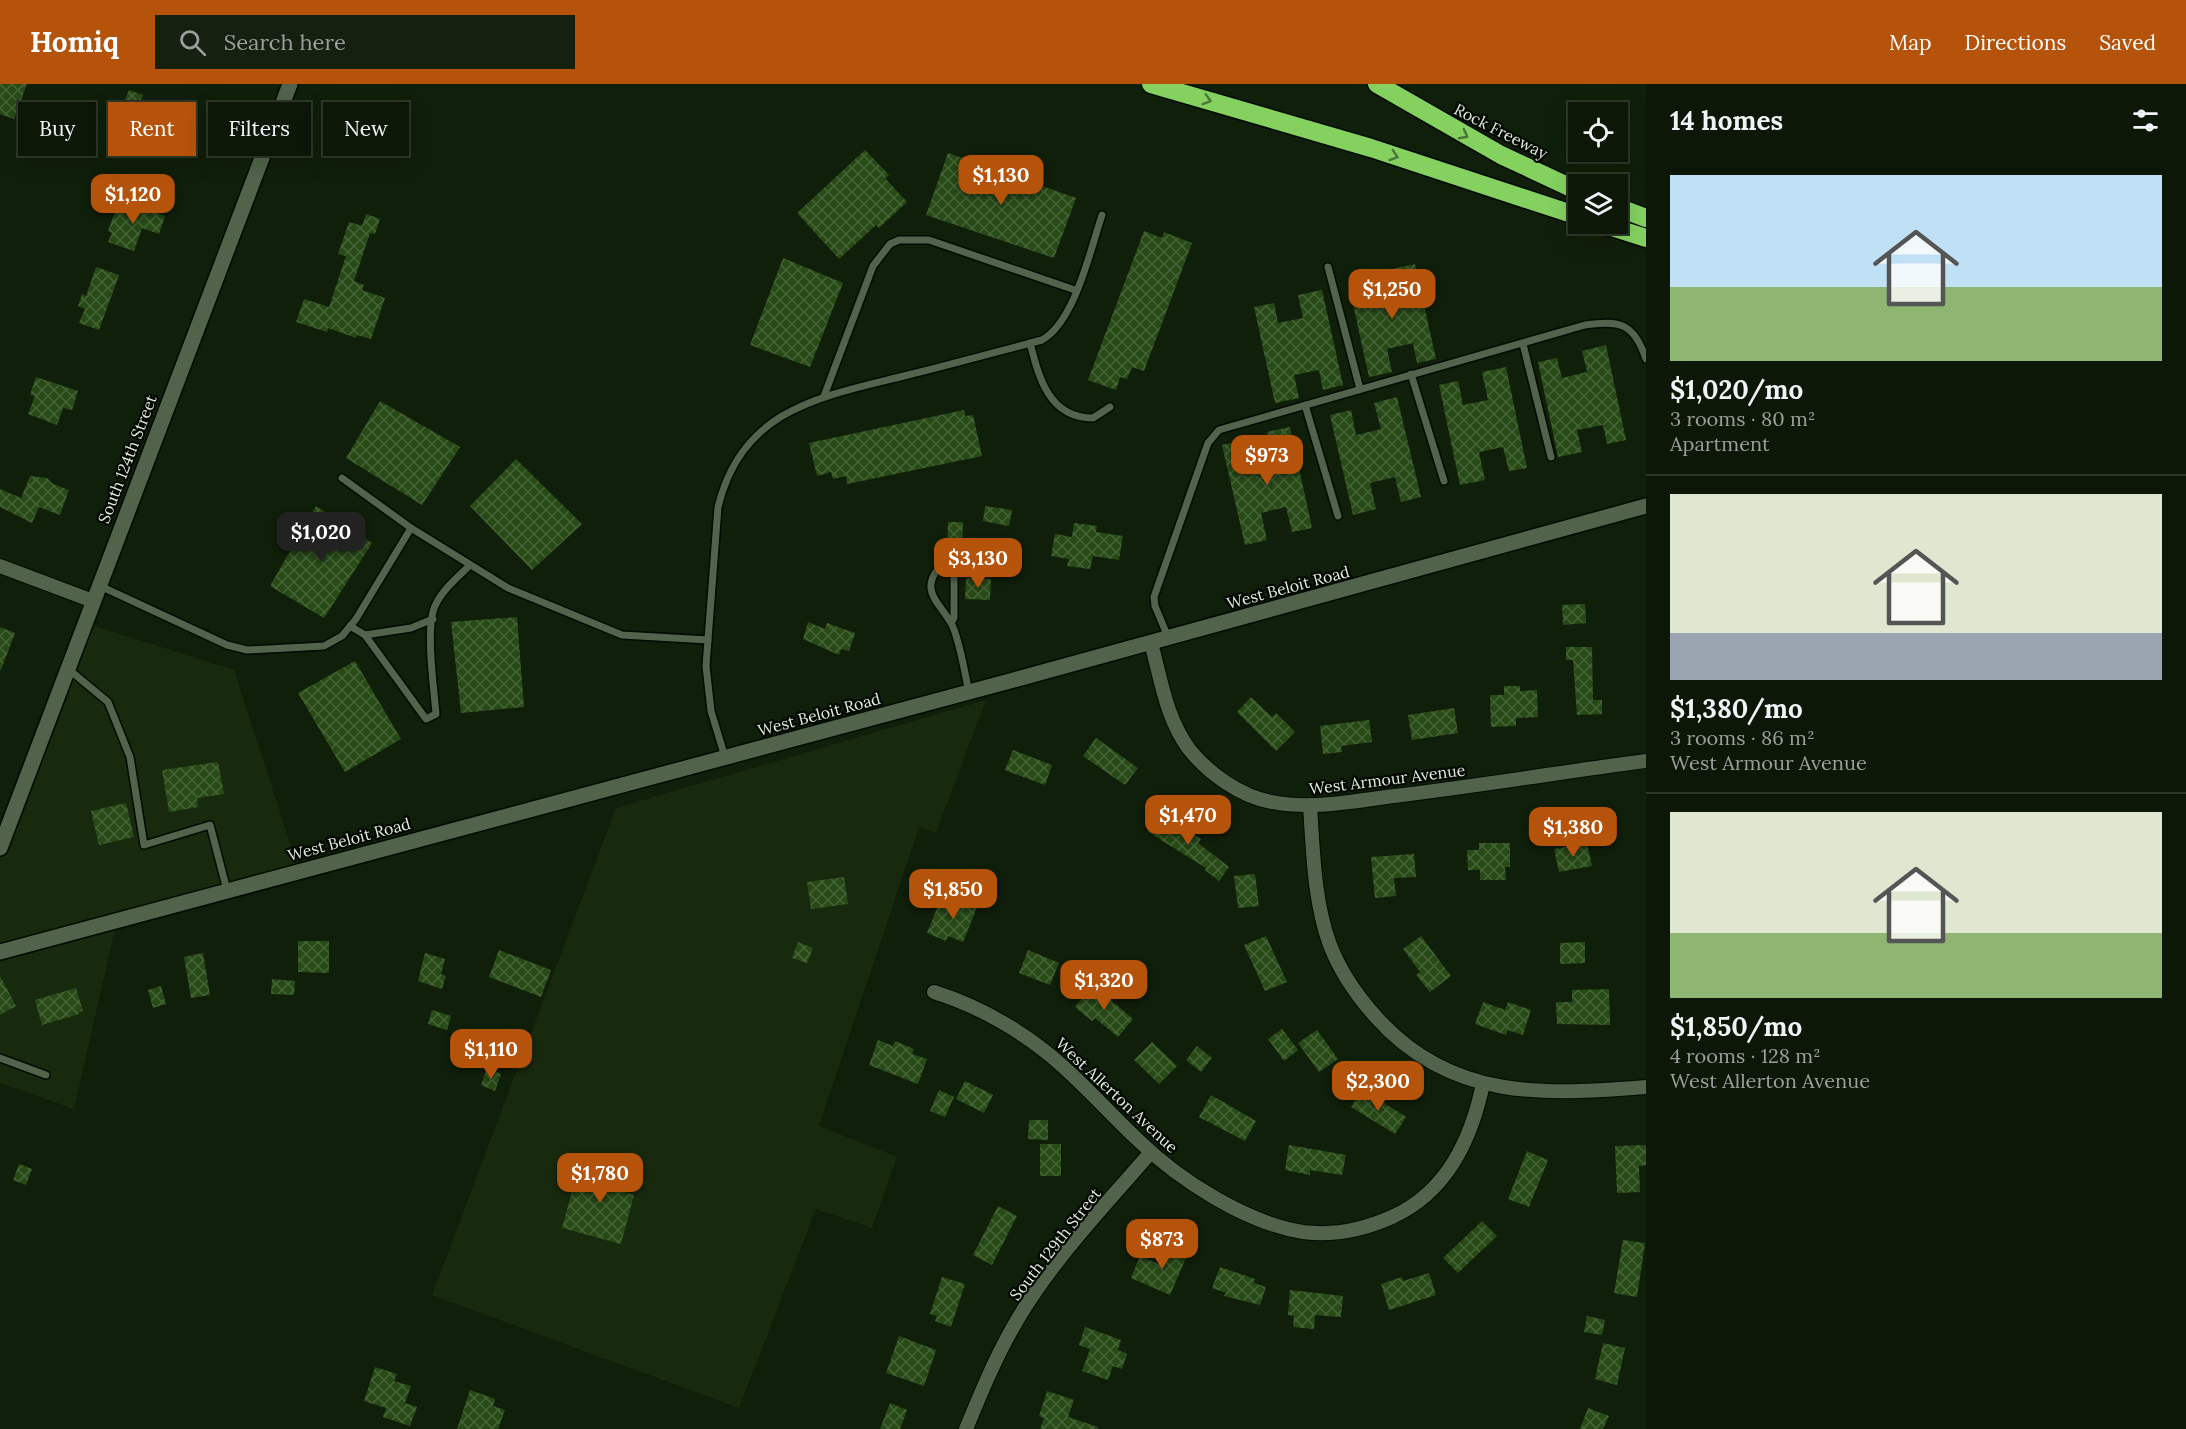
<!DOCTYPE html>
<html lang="en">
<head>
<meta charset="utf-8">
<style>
	:root { --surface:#0c1707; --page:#152011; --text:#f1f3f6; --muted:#9a9f9b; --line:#2c3628; --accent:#b45309 }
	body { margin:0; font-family:Lora,serif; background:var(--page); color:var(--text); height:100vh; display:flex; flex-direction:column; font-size:22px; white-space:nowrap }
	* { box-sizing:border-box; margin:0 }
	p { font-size:20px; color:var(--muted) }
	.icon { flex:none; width:33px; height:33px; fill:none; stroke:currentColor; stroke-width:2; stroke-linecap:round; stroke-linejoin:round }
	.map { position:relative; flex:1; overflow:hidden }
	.sheet { display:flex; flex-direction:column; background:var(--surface); width:540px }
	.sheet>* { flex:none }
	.banner { position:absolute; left:18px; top:18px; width:570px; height:54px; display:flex; gap:12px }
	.buttons { position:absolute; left:1568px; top:18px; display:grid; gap:12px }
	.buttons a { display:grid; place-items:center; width:60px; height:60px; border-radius:0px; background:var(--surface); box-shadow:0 6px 24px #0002,0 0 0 2px var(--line); font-size:30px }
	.price { position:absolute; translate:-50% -51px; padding:0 14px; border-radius:12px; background:var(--accent); color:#fff; font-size:20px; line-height:39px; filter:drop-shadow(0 2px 3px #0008) }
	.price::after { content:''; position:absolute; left:50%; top:36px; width:18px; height:14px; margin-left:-9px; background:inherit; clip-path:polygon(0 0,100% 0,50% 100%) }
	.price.current { background:#222; color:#fff }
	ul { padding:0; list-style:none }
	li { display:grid; align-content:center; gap:12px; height:318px; padding:0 24px }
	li+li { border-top:2px solid var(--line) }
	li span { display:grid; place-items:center; height:186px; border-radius:0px; color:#555 }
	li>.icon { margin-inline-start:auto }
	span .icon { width:108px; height:108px; fill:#fffc; stroke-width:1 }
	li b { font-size:26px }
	h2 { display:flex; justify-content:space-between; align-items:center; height:72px; padding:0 24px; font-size:26px }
	.chip { padding:0 21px; border-radius:0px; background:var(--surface); box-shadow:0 6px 24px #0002,0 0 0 2px var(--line); font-size:21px; line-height:54px }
	.chip.current { background:var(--accent); color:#fff }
	header { display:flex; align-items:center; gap:36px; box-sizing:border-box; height:84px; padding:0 30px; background:var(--accent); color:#fff }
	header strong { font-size:28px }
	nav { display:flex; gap:33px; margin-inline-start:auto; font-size:21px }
	.search { width:420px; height:54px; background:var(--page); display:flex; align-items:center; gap:15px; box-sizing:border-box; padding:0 21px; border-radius:0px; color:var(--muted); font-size:22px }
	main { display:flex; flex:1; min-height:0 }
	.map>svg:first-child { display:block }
</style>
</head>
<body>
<header>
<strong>Homiq</strong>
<div class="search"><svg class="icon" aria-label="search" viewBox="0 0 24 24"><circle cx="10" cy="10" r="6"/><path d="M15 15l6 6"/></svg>Search here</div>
<nav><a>Map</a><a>Directions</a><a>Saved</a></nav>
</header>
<main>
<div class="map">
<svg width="1646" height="1345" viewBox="0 0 1646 1345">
	<defs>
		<pattern id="building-cross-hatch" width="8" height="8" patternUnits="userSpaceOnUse" patternTransform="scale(1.5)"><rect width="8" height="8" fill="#274a16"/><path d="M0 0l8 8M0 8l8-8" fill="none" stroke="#466437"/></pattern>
	</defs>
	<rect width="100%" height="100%" fill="#101f09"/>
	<g fill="#172a0e">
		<path d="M85 539 234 586 299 787 117 836 74 1025 0 999V764Z"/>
		<path d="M986 616 936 749 919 743 819 1042 897 1073 872 1144 816 1125 739 1324 432 1211 616 724Z"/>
	</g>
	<g fill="url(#building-cross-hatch)">
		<path d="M0 0H27L14 35 0 30Z"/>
		<path d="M129 6 143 11 137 25 123 20Z"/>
		<path d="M153 39 170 46 168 50 171 51 165 69 145 62Z"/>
		<path d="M865 66 889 91 885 94 907 118 879 144 876 141 839 175 797 129Z"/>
		<path d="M948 69 1076 114 1054 174 926 131Z"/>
		<path d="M124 117 165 132 159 150 142 144 134 167 108 158 112 149 108 147 117 122 121 124Z"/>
		<path d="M366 130 380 135 375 150 370 149 354 197 364 201 362 206 385 214 371 255 357 251 356 254 328 244 327 248 296 238 304 215 329 223 346 172 338 170 349 138 362 142Z"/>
		<path d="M1144 147 1162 154 1164 148 1192 159 1144 287 1132 283 1127 295 1120 293 1116 306 1088 296Z"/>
		<path d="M783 174 843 199 810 283 750 261Z"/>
		<path d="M1415 180 1436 275 1417 279 1413 259 1387 265 1392 288 1369 293 1348 198 1367 194 1371 213 1397 208 1392 185Z"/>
		<path d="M96 183 119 191 99 246 79 239 85 225 78 222 82 210 86 212Z"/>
		<path d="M1322 206 1343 301 1323 306 1319 286 1294 291 1299 314 1275 319 1254 223 1274 219 1278 239 1303 234 1298 211Z"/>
		<path d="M1606 261 1626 356 1607 360 1603 341 1577 346 1582 368 1558 373 1538 278 1557 274 1562 294 1587 288 1582 267Z"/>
		<path d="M1506 283 1527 384 1509 387 1503 363 1479 368 1485 396 1460 401 1439 301 1458 297 1463 321 1488 316 1482 288Z"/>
		<path d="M36 293 78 307 72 326 63 324 57 341 28 330 35 312 30 311Z"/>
		<path d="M1397 313 1421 413 1401 418 1395 393 1370 399 1376 425 1353 431 1330 331 1351 326 1356 351 1381 345 1374 319Z"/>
		<path d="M380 317 460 363 422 421 346 374Z"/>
		<path d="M964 326 965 332 973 331 982 372 847 400 846 392 833 395 831 388 817 392 809 359Z"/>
		<path d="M1290 343 1312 444 1292 448 1286 423 1261 429 1267 456 1245 461 1222 361 1243 356 1248 381 1273 375 1267 348Z"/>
		<path d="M516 375 582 440 532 486 470 422Z"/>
		<path d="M30 392 47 394 53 400 69 406 60 431 39 423 32 439 0 423V405L21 414Z"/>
		<path d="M316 422 372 459 324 534 270 502Z"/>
		<path d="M985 422 1012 426 1009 442 983 437Z"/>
		<path d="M948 438H963L962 464 947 463Z"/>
		<path d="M1074 439 1097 442 1096 448 1123 452 1119 476 1093 472 1090 485 1067 482 1069 475 1051 472 1055 450 1072 453Z"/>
		<path d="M966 494 991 495 990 516 965 515Z"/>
		<path d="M1585 520 1586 539 1563 541 1562 521Z"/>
		<path d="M517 533 524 623 461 629 451 538Z"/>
		<path d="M808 538 825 545 827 539 855 549 849 567 841 565 839 571 803 555Z"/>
		<path d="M0 543 15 549 1 586H0Z"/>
		<path d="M1566 563H1592L1593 616H1602V630L1577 631 1573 576H1566Z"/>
		<path d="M355 577 401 655 345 688 298 609Z"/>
		<path d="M1504 602H1520V607L1537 606 1538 633 1516 634V642L1491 643 1490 611H1504Z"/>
		<path d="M1251 613 1272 633 1276 629 1295 648 1276 667 1237 628Z"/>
		<path d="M1454 624 1458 649 1412 656 1408 631Z"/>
		<path d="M1369 636 1372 658 1341 662 1342 668 1323 670 1320 642Z"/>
		<path d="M1096 654 1138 684 1125 701 1083 672Z"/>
		<path d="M1013 666 1052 681 1045 701 1005 686Z"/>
		<path d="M218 678 224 710 197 714 198 723 169 728 162 686Z"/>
		<path d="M126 719 134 753 99 761 91 727Z"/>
		<path d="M1159 730 1201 755 1198 759 1229 783 1219 797 1205 786 1206 784 1148 748Z"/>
		<path d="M1479 759H1510V783H1505L1506 796H1480V786H1468L1467 766H1479Z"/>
		<path d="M1587 759 1592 782 1559 788 1554 765Z"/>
		<path d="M1414 770 1416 793 1394 794 1396 812 1375 814 1371 773Z"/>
		<path d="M1255 790 1259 822 1238 824 1234 792Z"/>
		<path d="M844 793 848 820 811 825 807 798Z"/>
		<path d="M955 811 978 821 963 858 948 852 946 857 927 849 939 819 949 823Z"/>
		<path d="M1266 852 1287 898 1265 907 1244 861Z"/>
		<path d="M1421 852 1451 892 1430 908 1416 891 1420 888 1403 865Z"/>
		<path d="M298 857H329V889L298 888Z"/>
		<path d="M798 858 813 864 807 879 792 874Z"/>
		<path d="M1585 858V879L1560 880V859Z"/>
		<path d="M499 866 551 886 541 913 489 893Z"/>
		<path d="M1028 866 1059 879 1050 901 1019 889Z"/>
		<path d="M203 869 210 911 191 914 184 873Z"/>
		<path d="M425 869 445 875 441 890 446 892 442 905 418 897Z"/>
		<path d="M0 892 16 922 0 931Z"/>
		<path d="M272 895 295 897 294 911 271 910Z"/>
		<path d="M1093 901 1133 935 1118 953 1095 934 1092 937 1075 923Z"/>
		<path d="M161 902 166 920 153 924 148 906Z"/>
		<path d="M76 904 83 927 78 928 79 930 42 941 35 916Z"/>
		<path d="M1609 905 1610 941 1557 940 1556 918H1572V906Z"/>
		<path d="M1483 918 1505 926 1508 918 1531 926 1523 951 1508 946 1506 951 1475 940Z"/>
		<path d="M432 926 451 932 447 946 428 940Z"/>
		<path d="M1282 945 1298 966 1284 977 1268 955Z"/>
		<path d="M1317 946 1338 975 1319 988 1298 959Z"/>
		<path d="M878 956 893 962 895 957 914 965 912 970 927 975 918 1000 869 981Z"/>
		<path d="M1152 958 1177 982 1159 1000 1134 976Z"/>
		<path d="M1197 962 1212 974 1201 988 1186 976Z"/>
		<path d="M487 984 501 990 495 1007 481 1001Z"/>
		<path d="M965 997 993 1011 984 1029 956 1015Z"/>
		<path d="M1362 1005 1406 1033 1395 1050 1351 1023Z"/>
		<path d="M939 1006 954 1013 945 1033 930 1027Z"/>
		<path d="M1211 1011 1256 1037 1245 1057 1199 1033Z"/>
		<path d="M1029 1036H1048V1056L1028 1055Z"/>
		<rect x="1040" y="1060" width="21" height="32"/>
		<path d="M1289 1061 1346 1071 1342 1091 1310 1086V1091L1285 1086Z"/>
		<path d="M1646 1061V1081L1639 1082 1640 1108 1617 1109 1615 1062Z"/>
		<path d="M1527 1067 1548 1076 1529 1123 1508 1115Z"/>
		<path d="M595 1074 625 1083 618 1106 634 1111 621 1160 562 1144 574 1100 587 1103Z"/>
		<path d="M19 1080 32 1085 26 1101 13 1096Z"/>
		<path d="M998 1122 1017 1132 992 1181 973 1171Z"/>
		<path d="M1482 1137 1497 1152 1458 1189 1443 1174Z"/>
		<path d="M1623 1156 1645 1159 1637 1213 1614 1209Z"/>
		<path d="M1170 1159 1189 1167 1170 1211 1131 1194 1140 1172 1161 1181Z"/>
		<path d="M1220 1183 1255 1195 1254 1199 1266 1203 1260 1221 1224 1212 1226 1209 1212 1204Z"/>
		<path d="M1429 1189 1436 1211 1389 1226 1381 1200 1402 1193 1403 1197Z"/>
		<path d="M942 1193 965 1200 951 1243 935 1237 937 1232 930 1230Z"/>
		<path d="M1290 1206 1343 1212 1341 1233 1315 1231 1314 1245 1293 1243 1294 1232 1288 1231Z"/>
		<path d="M1587 1232 1605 1236 1602 1251 1584 1248Z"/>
		<path d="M1085 1243 1121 1256 1118 1266 1127 1270 1122 1285 1113 1282 1108 1296 1082 1287 1090 1265 1079 1261Z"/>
		<path d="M899 1252 936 1266 924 1302 886 1289Z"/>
		<path d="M1603 1259 1625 1264 1617 1301 1595 1295Z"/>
		<path d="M375 1283 397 1290 394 1297 411 1302 405 1319 417 1323 410 1342 383 1333 386 1324 364 1317Z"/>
		<path d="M470 1306 495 1315 493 1322 505 1326 498 1345H457Z"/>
		<path d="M1047 1307 1074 1316 1068 1333 1098 1343V1345H1040L1044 1334 1039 1332Z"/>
		<path d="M890 1319 907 1326 900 1345H880Z"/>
		<path d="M1588 1324 1609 1332 1603 1345H1580Z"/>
	</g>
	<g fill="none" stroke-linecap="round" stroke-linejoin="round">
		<g stroke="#010900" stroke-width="10">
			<g id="lane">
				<path d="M1328 183 1360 305"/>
				<path d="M1030 259C1039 294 1049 334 1093 334L1110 323"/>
				<path d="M1523 260 1551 373"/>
				<path d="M1411 290 1444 397"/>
				<path d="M824 312 873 182 890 160 899 156H929L1075 206"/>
				<path d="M1305 321 1338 432"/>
				<path d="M342 394 411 444 508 504 622 551 708 556"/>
				<path d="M98 501 227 561 247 566 324 562 342 552 356 535 411 444"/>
				<path d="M951 539 954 534V487L944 477C918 506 936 514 951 539 959 552 965 591 969 608"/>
				<path d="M350 542 365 551 426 635 436 630C434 604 425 544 435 522 442 506 457 494 469 482"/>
				<path d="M365 551 411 544 433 535"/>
				<path d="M1168 553 1155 522 1154 513 1208 359 1219 346 1585 241C1620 236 1634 239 1646 275"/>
				<path d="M67 584 108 618 130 673 144 761 210 741 227 806"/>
				<path d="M725 673 711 627 706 582 718 423C742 325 819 313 904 292 950 281 996 268 1042 256 1075 237 1090 167 1102 131"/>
				<path d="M0 974 46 991"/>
			</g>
		</g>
		<g stroke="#010900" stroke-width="16">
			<g id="street">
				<path d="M0 482 93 517"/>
				<path d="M1151 559C1161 595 1166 634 1189 665 1208 689 1241 713 1272 718 1312 726 1354 717 1394 712 1478 702 1562 688 1646 677"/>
				<path d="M1310 721C1313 767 1314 818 1330 861 1340 887 1358 913 1376 933 1451 1017 1544 1011 1646 1003"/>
				<path d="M934 908C975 921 1013 942 1046 968 1079 994 1107 1027 1138 1056 1179 1096 1246 1139 1303 1148 1333 1152 1365 1145 1392 1133 1447 1108 1471 1056 1483 1000"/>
				<path d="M966 1345C980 1311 994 1277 1012 1245 1048 1180 1103 1124 1151 1068"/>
			</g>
		</g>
		<g stroke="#010900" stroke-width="18">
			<g id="secondary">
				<path d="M0 764 290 0"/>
				<path d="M0 868 1010 597 1646 422"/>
			</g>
		</g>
		<g stroke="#010900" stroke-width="21">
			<g id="highway">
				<path d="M1151 0 1371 64 1578 132"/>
				<path d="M1377 0 1501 71 1578 107"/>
				<path d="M1617 123 1646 134"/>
				<path d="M1602 140 1646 154"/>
			</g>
		</g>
		<use href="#lane" stroke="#51634a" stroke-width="7"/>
		<use href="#street" stroke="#51634a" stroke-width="14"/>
		<use href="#secondary" stroke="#51634a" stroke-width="15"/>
		<use href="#highway" stroke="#84d160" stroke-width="18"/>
	</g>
	<defs><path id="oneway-chevron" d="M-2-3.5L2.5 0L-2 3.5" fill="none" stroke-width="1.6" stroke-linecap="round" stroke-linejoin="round" transform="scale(1.5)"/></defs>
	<g stroke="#4a7636">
		<use href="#oneway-chevron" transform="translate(1207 16) rotate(16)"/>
		<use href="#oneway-chevron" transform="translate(1464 51) rotate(28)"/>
		<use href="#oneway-chevron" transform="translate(1394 72) rotate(18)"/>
	</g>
	<g text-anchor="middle" stroke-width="4.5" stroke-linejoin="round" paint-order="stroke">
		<g font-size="16" fill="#e0ebdc" stroke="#030702">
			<text transform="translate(1501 47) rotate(27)" y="6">Rock Freeway</text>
			<text transform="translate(127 375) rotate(-69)" y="6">South 124th Street</text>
			<text transform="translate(1288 503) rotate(-15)" y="6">West Beloit Road</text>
			<text transform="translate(819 630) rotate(-15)" y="6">West Beloit Road</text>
			<text transform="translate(1387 695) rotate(-7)" y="6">West Armour Avenue</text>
			<text transform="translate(349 755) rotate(-15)" y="6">West Beloit Road</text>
			<text transform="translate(1117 1011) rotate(43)" y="6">West Allerton Avenue</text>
			<text transform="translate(1055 1160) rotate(-52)" y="6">South 129th Street</text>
		</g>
	</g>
</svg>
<div class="buttons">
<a><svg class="icon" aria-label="locate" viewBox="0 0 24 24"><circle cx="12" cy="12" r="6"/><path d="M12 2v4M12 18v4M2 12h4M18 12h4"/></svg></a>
<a><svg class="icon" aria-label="layers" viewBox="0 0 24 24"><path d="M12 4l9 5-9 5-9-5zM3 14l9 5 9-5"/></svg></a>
</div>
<b class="price" style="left:1001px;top:122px">$1,130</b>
<b class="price" style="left:133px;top:141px">$1,120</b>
<b class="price" style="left:1392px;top:236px">$1,250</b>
<b class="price" style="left:1267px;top:402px">$973</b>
<b class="price current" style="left:321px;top:479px">$1,020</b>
<b class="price" style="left:978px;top:505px">$3,130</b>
<b class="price" style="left:1188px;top:762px">$1,470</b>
<b class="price" style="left:1573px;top:774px">$1,380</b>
<b class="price" style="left:953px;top:836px">$1,850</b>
<b class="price" style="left:1104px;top:927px">$1,320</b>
<b class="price" style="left:491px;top:996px">$1,110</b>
<b class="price" style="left:1378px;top:1028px">$2,300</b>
<b class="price" style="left:600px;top:1120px">$1,780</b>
<b class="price" style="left:1162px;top:1186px">$873</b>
<div class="banner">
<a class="chip">Buy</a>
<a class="chip current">Rent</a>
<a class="chip">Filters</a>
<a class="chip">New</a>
</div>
</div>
<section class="sheet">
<h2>14 homes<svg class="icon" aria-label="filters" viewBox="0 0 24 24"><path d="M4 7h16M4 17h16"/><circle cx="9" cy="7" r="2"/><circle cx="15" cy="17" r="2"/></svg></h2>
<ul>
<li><span style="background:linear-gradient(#bfe0f5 60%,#8fb573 0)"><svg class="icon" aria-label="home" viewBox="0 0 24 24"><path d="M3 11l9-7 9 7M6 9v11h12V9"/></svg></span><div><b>$1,020/mo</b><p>3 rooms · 80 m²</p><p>Apartment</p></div></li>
<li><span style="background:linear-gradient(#dfe7d0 75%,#9aa5b1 0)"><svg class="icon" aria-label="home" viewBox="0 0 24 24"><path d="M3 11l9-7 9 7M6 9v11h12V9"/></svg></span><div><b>$1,380/mo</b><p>3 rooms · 86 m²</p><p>West Armour Avenue</p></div></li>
<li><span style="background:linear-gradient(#dfe7d0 65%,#8fb573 0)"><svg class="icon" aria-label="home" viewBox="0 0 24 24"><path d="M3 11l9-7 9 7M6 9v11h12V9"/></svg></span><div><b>$1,850/mo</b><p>4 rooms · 128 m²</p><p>West Allerton Avenue</p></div></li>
</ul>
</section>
</main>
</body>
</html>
